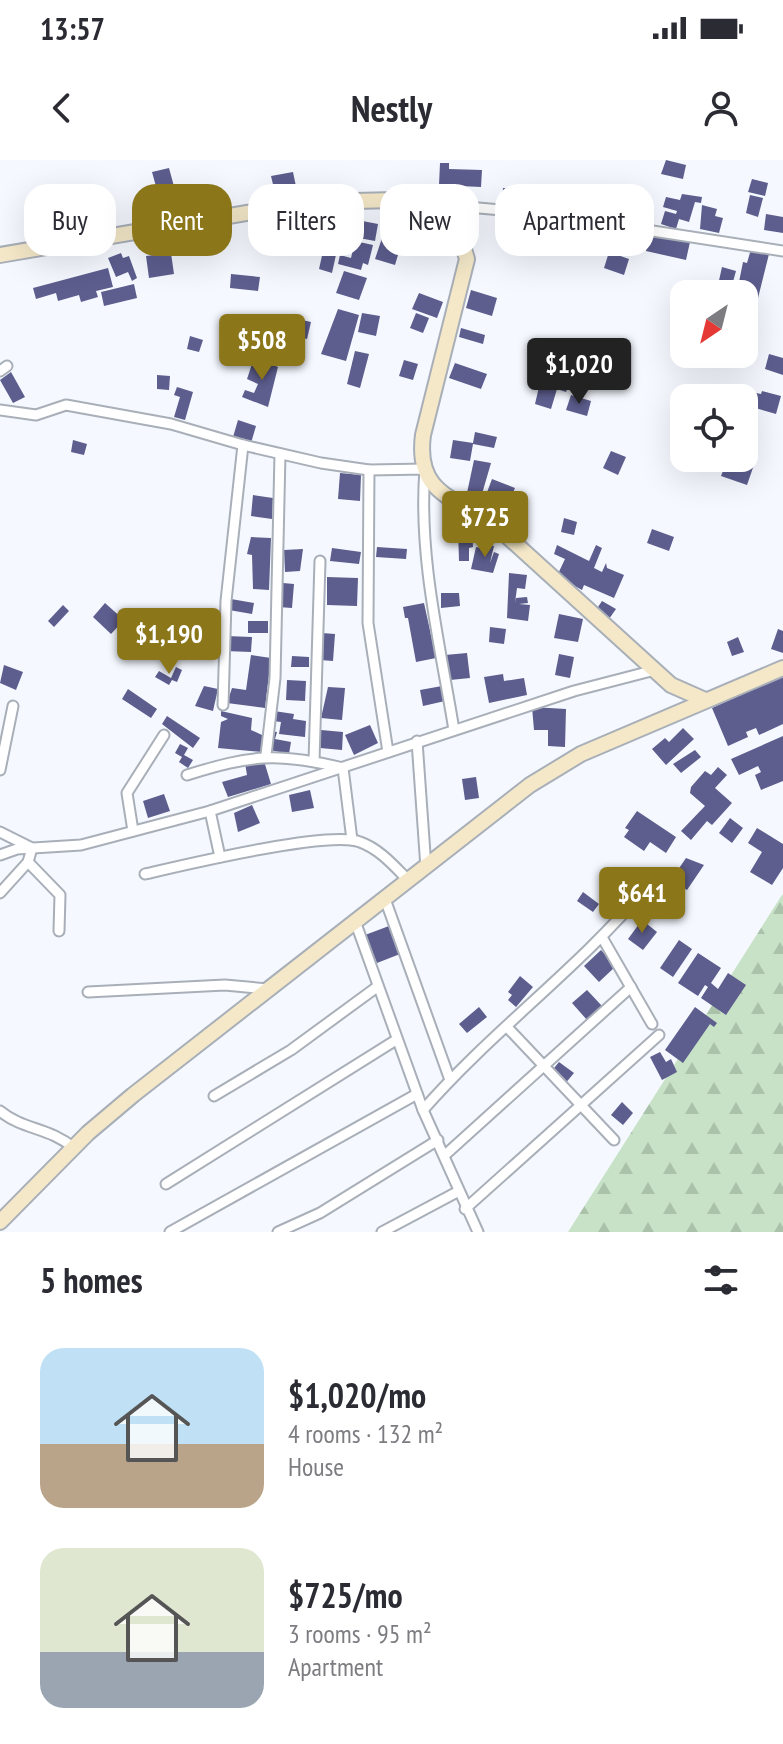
<!DOCTYPE html>
<html lang="en">
<head>
<meta charset="utf-8">
<style>
	:root { --surface:#fff; --page:#f2f2f3; --text:#2b2b33; --muted:#7c7c81; --accent:#8c761a }
	body { margin:0; font-family:"PT Sans Narrow",sans-serif; background:var(--page); color:var(--text); height:100vh; display:flex; flex-direction:column; font-size:30px; white-space:nowrap }
	* { box-sizing:border-box; margin:0 }
	p { font-size:26px; color:var(--muted) }
	.icon { flex:none; width:44px; height:44px; fill:none; stroke:currentColor; stroke-width:2; stroke-linecap:round; stroke-linejoin:round }
	.map { position:relative; height:1072px; overflow:hidden }
	.sheet { display:flex; flex-direction:column; background:var(--surface); flex:1 }
	.sheet>* { flex:none }
	.top-card { position:absolute; left:24px; top:24px; width:736px; height:72px; display:flex; gap:16px }
	.needle { width:52px; rotate:215deg }
	.tools { position:absolute; left:670px; top:120px; display:grid; gap:16px }
	.tools a { display:grid; place-items:center; width:88px; height:88px; border-radius:16px; background:var(--surface); box-shadow:0 8px 32px #0002; font-size:40px }
	.price { position:absolute; translate:-50% -68px; padding:0 18px; border-radius:8px; background:var(--accent); color:#fff; font-size:26px; line-height:52px; filter:drop-shadow(0 2px 4px #0008) }
	.price::after { content:''; position:absolute; left:50%; top:48px; width:24px; height:18px; margin-left:-12px; background:inherit; clip-path:polygon(0 0,100% 0,50% 100%) }
	.price.current { background:#222; color:#fff }
	ul { padding:0; list-style:none }
	li { display:flex; align-items:center; gap:24px; height:200px; padding:0 40px }
	li span { display:grid; place-items:center; flex:none; width:224px; height:160px; border-radius:24px; color:#555 }
	li>.icon { margin-inline-start:auto }
	span .icon { width:96px; height:96px; fill:#fffc; stroke-width:1 }
	li b { font-size:34px }
	h2 { display:flex; justify-content:space-between; align-items:center; height:96px; padding:0 40px; font-size:34px }
	.pill { padding:0 28px; border-radius:24px; background:var(--surface); box-shadow:0 8px 32px #0002; font-size:28px; line-height:72px }
	.pill.current { background:var(--accent); color:#fff }
	.status { display:flex; justify-content:space-between; align-items:center; height:56px; padding:0 40px; background:var(--surface); direction:ltr }
	.status svg { height:22px; fill:currentColor }
	header { display:flex; justify-content:space-between; align-items:center; height:104px; padding:0 40px; background:var(--surface); font-size:36px; font-weight:600 }
	.map>svg:first-child { display:block }
</style>
</head>
<body>
<div class="status"><b>13:57</b><svg viewBox="0 0 49 12"><path d="M0 12V9h3v3zM5 12V6h3v6zM10 12V3h3v9zM15 12V0h3v12zM26 1h20v11H26zM47 4h2v5h-2z"/></svg></div>
<header><svg class="icon" aria-label="back" viewBox="0 0 24 24"><path d="M15 5l-7 7 7 7"/></svg>Nestly<svg class="icon" aria-label="person" viewBox="0 0 24 24"><circle cx="12" cy="8" r="4"/><path d="M4 21q1-7 8-7t8 7"/></svg></header>
<div class="map">
<svg width="783" height="1072" viewBox="0 0 783 1072">
	<defs>
		<pattern id="forest-firs" width="22" height="20" patternUnits="userSpaceOnUse" patternTransform="scale(2)"><rect width="22" height="20" fill="#c7e2c6"/><path d="M5 1l3.5 6h-7zM16 11l3.5 6h-7z" fill="#abc2aa"/></pattern>
	</defs>
	<rect width="100%" height="100%" fill="#f5f9ff"/>
	<path fill="url(#forest-firs)" d="M783 734V1072H568L780 738Z"/>
	<g fill="#5d5d8e">
		<path d="M666 0 686 5 683 19 661 14Z"/>
		<path d="M440 3H449V9L482 10 481 27 439 25Z"/>
		<path d="M169 8 175 30 165 32 167 39 160 41 152 12Z"/>
		<path d="M293 12 298 36 281 40 279 32 275 33 271 16Z"/>
		<path d="M752 19 768 23 765 36 748 32Z"/>
		<path d="M547 25 561 28 557 51 543 49Z"/>
		<path d="M503 28H521V48H502Z"/>
		<path d="M596 28H610L609 41 595 40Z"/>
		<path d="M682 34 702 37 701 43 695 42 689 62 679 59 676 69 661 64 665 51 676 54 677 51 663 47 666 37 680 40Z"/>
		<path d="M750 35 763 38 758 57 746 53Z"/>
		<path d="M702 45 717 49 715 56 723 58 719 73 700 69Z"/>
		<path d="M391 51 404 55 401 68 387 65Z"/>
		<path d="M766 54 783 57V73L764 70Z"/>
		<path d="M352 59 378 64 375 81 348 76Z"/>
		<path d="M619 67 637 72 633 85 615 79Z"/>
		<path d="M328 69 341 72 332 113 319 109Z"/>
		<path d="M385 69 404 75 395 105 375 99Z"/>
		<path d="M178 71 180 85 142 89 141 77Z"/>
		<path d="M556 71 570 74 567 87 554 84Z"/>
		<path d="M645 72 690 82 686 100 646 91 647 84 643 83Z"/>
		<path d="M355 81 373 85 368 105 363 103 361 110 338 104 340 95 351 98Z"/>
		<path d="M751 89 769 94 758 138 737 132 743 102 747 103Z"/>
		<path d="M609 92 629 99 624 115 604 108Z"/>
		<path d="M121 93 123 98 129 96 137 118 132 121 128 112 116 117 108 98Z"/>
		<path d="M171 93 174 114 149 118 146 96Z"/>
		<path d="M722 107 736 111 731 129 718 125Z"/>
		<path d="M108 108 113 127 96 131 98 137 81 142 79 135 58 141 56 133 36 139 33 128Z"/>
		<path d="M344 111 367 118 359 140 336 133Z"/>
		<path d="M231 114 260 117 258 131 230 128Z"/>
		<path d="M134 124 137 138 104 146 101 132Z"/>
		<path d="M471 130 497 138 492 156 466 148Z"/>
		<path d="M419 133 443 142 437 158 412 149Z"/>
		<path d="M338 149 359 155 346 201 321 194Z"/>
		<path d="M362 153 380 156 376 176 358 172Z"/>
		<path d="M416 153 429 158 423 173 410 168Z"/>
		<path d="M293 158 311 162 307 179 289 175Z"/>
		<path d="M461 168 485 175 483 184 459 177Z"/>
		<path d="M190 176 203 180 199 192 187 189Z"/>
		<path d="M355 191 369 194 360 228 347 224Z"/>
		<path d="M769 194 783 198V215L765 209Z"/>
		<path d="M254 198 278 207 268 247 242 237 245 230 254 233 258 224 247 219Z"/>
		<path d="M404 200 418 204 413 220 399 216Z"/>
		<path d="M455 203 487 214 481 229 449 218Z"/>
		<path d="M11 212 25 237 13 243 0 220Z"/>
		<path d="M542 214 569 223 566 232 557 229 551 249 535 244Z"/>
		<path d="M157 215 170 216 169 230 157 229Z"/>
		<path d="M177 227 193 232 185 260 174 257 180 237 174 235Z"/>
		<path d="M762 231 781 236 776 254 752 247 756 233 761 234Z"/>
		<path d="M571 235 591 241 587 256 566 250Z"/>
		<path d="M238 260 256 266 251 283 233 277Z"/>
		<path d="M475 272 497 277 494 288 473 284 470 301 450 298 453 280 473 283Z"/>
		<path d="M73 280 87 284 84 295 71 292Z"/>
		<path d="M611 291 626 297 618 315 603 308Z"/>
		<path d="M728 298 755 302 747 325 721 316Z"/>
		<path d="M474 300 491 303 477 351 464 347Z"/>
		<path d="M340 313 361 315 360 341 338 339Z"/>
		<path d="M492 319 515 328 508 344 486 335Z"/>
		<path d="M253 335 273 338 272 359 251 356Z"/>
		<path d="M487 342 505 344 503 359 485 356Z"/>
		<path d="M564 358 577 362 574 375 561 372Z"/>
		<path d="M472 368 473 387 469 388V401H459L458 369Z"/>
		<path d="M652 369 674 377 669 391 647 383Z"/>
		<path d="M251 377 271 378 269 430 253 429 252 395 247 394Z"/>
		<path d="M481 383 494 386 490 403 494 392 499 394 493 413 471 409 476 387 481 388Z"/>
		<path d="M557 385 589 401 596 385 602 388 594 408 602 412 606 403 607 408 624 415 614 438 584 425 582 430 557 416 565 399 554 394Z"/>
		<path d="M377 387 407 389 406 399 376 397Z"/>
		<path d="M332 388 361 392 359 404 330 401Z"/>
		<path d="M303 389 300 411 285 412 284 390Z"/>
		<path d="M509 413 527 415 525 429 517 428 515 443 516 438 527 437 528 443 519 444 530 445 528 461 507 458Z"/>
		<path d="M327 417 358 418 357 446 327 445Z"/>
		<path d="M283 423 294 424 292 448 278 447V425Z"/>
		<path d="M441 433H459L460 446 441 448Z"/>
		<path d="M231 439 254 443 252 454 229 450Z"/>
		<path d="M602 441 616 449 609 459 596 450Z"/>
		<path d="M105 443 124 460 111 474 93 457Z"/>
		<path d="M424 443 436 498 416 502 408 458H405L403 447Z"/>
		<path d="M63 445 69 451 54 467 48 461Z"/>
		<path d="M559 454 583 459 578 482 554 478Z"/>
		<rect x="248" y="461" width="20" height="12"/>
		<path d="M490 467 506 469 504 484 489 482Z"/>
		<path d="M778 469 783 471V493L771 489Z"/>
		<path d="M207 472 219 474 217 491 205 489Z"/>
		<path d="M322 473 335 474 333 501 320 500Z"/>
		<path d="M226 476 252 477 251 492 225 491Z"/>
		<path d="M738 477 744 492 732 496 727 482Z"/>
		<path d="M467 493 470 518 450 520 445 495Z"/>
		<path d="M559 494 574 497 570 518 555 515Z"/>
		<path d="M251 495 271 498 265 548 227 543 232 528 246 530Z"/>
		<path d="M292 496 309 497V507H291Z"/>
		<path d="M4 505 23 512 16 530 0 523Z"/>
		<path d="M176 507 182 510 177 522 172 520 169 525 155 517 159 511 171 518Z"/>
		<path d="M503 514 504 521 524 518 527 535 489 543 484 517Z"/>
		<path d="M783 516V564L759 575 756 568 746 572 748 577 728 586 712 548Z"/>
		<path d="M287 520 306 521 305 541 286 540Z"/>
		<path d="M204 526 218 529 213 551 195 546Z"/>
		<path d="M442 526 445 541 423 546 420 530Z"/>
		<path d="M328 527 345 528 342 560 321 558Z"/>
		<path d="M128 529 157 549 151 558 122 539Z"/>
		<path d="M532 547 566 549 565 587 548 586V570H534Z"/>
		<path d="M221 551 252 558 251 570 262 575V592L218 588 221 562 228 559 221 556Z"/>
		<path d="M274 551 294 554 293 559 306 561 305 577 279 574 281 562 273 561Z"/>
		<path d="M167 556 200 578 193 588 162 564Z"/>
		<path d="M370 565 378 583 354 595 345 575Z"/>
		<path d="M683 568 694 579 666 605 652 589 665 578 669 582Z"/>
		<path d="M321 570 343 572 342 590 320 588Z"/>
		<path d="M270 571 277 572 275 579 291 582 289 594 270 590Z"/>
		<path d="M783 576V621L761 630 755 615 761 612 758 606 739 615 731 599Z"/>
		<path d="M180 584 188 588 184 595 193 600 188 608 179 602 182 597 175 593Z"/>
		<path d="M695 590 701 597 681 613 673 604Z"/>
		<path d="M264 601 271 624 228 637 222 622 247 615 245 603Z"/>
		<path d="M718 607 727 615 715 628 732 643 712 665 707 661 691 680 681 671 705 646 690 633 691 627 705 611 711 615Z"/>
		<path d="M476 617 479 638 465 640 462 619Z"/>
		<path d="M310 630 314 648 292 652 289 635Z"/>
		<path d="M164 634 170 651 148 658 143 641Z"/>
		<path d="M252 645 260 663 238 672 234 653Z"/>
		<path d="M637 651 676 677 666 693 650 682 644 691 624 677 629 670 625 668Z"/>
		<path d="M730 658 743 668 732 683 719 673Z"/>
		<path d="M757 668 783 684V708L772 725 750 712 762 692 748 683Z"/>
		<path d="M686 698 704 705 687 730 671 720Z"/>
		<path d="M583 732 599 744 593 752 577 741Z"/>
		<path d="M642 760 657 772 643 790 628 779Z"/>
		<path d="M389 766 400 794 377 803 365 775Z"/>
		<path d="M679 780 692 789 673 817 660 808Z"/>
		<path d="M601 790 616 806 599 822 584 806Z"/>
		<path d="M698 793 721 808 711 823 718 829 728 813 746 825 726 855 701 838 708 827 705 825 698 836 678 823Z"/>
		<path d="M520 816 533 827 516 847 508 840 512 835 508 832Z"/>
		<path d="M587 830 602 846 587 860 572 843Z"/>
		<path d="M479 847 487 857 467 873 459 864Z"/>
		<path d="M695 847 717 863 714 867 710 864 683 903 665 890Z"/>
		<path d="M660 892 666 902 671 899 677 912 662 920 650 897Z"/>
		<path d="M559 902 574 913 564 925 550 913Z"/>
		<path d="M622 942 633 953 623 965 611 955Z"/>
	</g>
	<g fill="none" stroke-linecap="round" stroke-linejoin="round">
		<g stroke="#a9afb8" stroke-width="13">
			<g id="street">
				<path d="M410 42 536 53 783 91"/>
				<path d="M0 211 7 206"/>
				<path d="M0 250 36 255 66 245 171 264 243 285 321 303 369 310 425 309C418 396 440 484 454 570"/>
				<path d="M369 310 368 463 388 592"/>
				<path d="M223 545 226 441 243 285"/>
				<path d="M417 581 426 708"/>
				<path d="M266 595 275 518 280 294"/>
				<path d="M314 601 320 401"/>
				<path d="M0 610 13 546"/>
				<path d="M187 615C252 595 276 592 343 608L352 680"/>
				<path d="M210 651 220 697"/>
				<path d="M133 671 127 633 164 575"/>
				<path d="M0 672 32 688 28 702 0 733"/>
				<path d="M0 695 17 689 81 685 210 651 574 531 655 510"/>
				<path d="M28 702 60 735 59 771"/>
				<path d="M145 714C184 705 329 670 360 682 380 689 395 707 409 721"/>
				<path d="M385 739 450 920"/>
				<path d="M355 761 423 950 478 1072"/>
				<path d="M603 779 652 864"/>
				<path d="M88 832 225 825 268 829"/>
				<path d="M507 867 614 980"/>
				<path d="M214 936 291 890 377 827"/>
				<path d="M423 950C492 871 578 809 646 728"/>
				<path d="M0 951C23 970 49 967 74 988"/>
				<path d="M445 995 631 827"/>
				<path d="M166 1024 396 880"/>
				<path d="M465 1049 659 875"/>
				<path d="M170 1072 417 934"/>
				<path d="M278 1072 320 1053 438 980"/>
				<path d="M382 1072 459 1031"/>
			</g>
		</g>
		<g stroke="#a9afb8" stroke-width="18">
			<g id="secondary">
				<path d="M0 95 311 42 397 40 443 59 460 76 467 99 423 275C415 335 457 338 496 366L671 525 705 540"/>
				<path d="M0 1062 88 973 133 935 530 625 581 594 783 508"/>
			</g>
		</g>
		<use href="#street" stroke="#fff" stroke-width="9"/>
		<use href="#secondary" stroke="#f4e8c8" stroke-width="14"/>
	</g>
</svg>
<div class="tools">
<a><svg class="needle" viewBox="-14 -14 28 28"><path d="M0-13l5 13h-10z" fill="#e53935"/><path d="M0 13l5-13h-10z" fill="#7c7c81"/></svg></a>
<a><svg class="icon" aria-label="locate" viewBox="0 0 24 24"><circle cx="12" cy="12" r="6"/><path d="M12 2v4M12 18v4M2 12h4M18 12h4"/></svg></a>
</div>
<b class="price" style="left:262px;top:222px">$508</b>
<b class="price current" style="left:579px;top:246px">$1,020</b>
<b class="price" style="left:485px;top:399px">$725</b>
<b class="price" style="left:169px;top:516px">$1,190</b>
<b class="price" style="left:642px;top:775px">$641</b>
<div class="top-card">
<a class="pill">Buy</a>
<a class="pill current">Rent</a>
<a class="pill">Filters</a>
<a class="pill">New</a>
<a class="pill">Apartment</a>
</div>
</div>
<section class="sheet">
<h2>5 homes<svg class="icon" aria-label="filters" viewBox="0 0 24 24"><path d="M4 7h16M4 17h16"/><circle cx="9" cy="7" r="2"/><circle cx="15" cy="17" r="2"/></svg></h2>
<ul>
<li><span style="background:linear-gradient(#bfe0f5 60%,#b9a48a 0)"><svg class="icon" aria-label="home" viewBox="0 0 24 24"><path d="M3 11l9-7 9 7M6 9v11h12V9"/></svg></span><div><b>$1,020/mo</b><p>4 rooms · 132 m²</p><p>House</p></div></li>
<li><span style="background:linear-gradient(#dfe7d0 65%,#9aa5b1 0)"><svg class="icon" aria-label="home" viewBox="0 0 24 24"><path d="M3 11l9-7 9 7M6 9v11h12V9"/></svg></span><div><b>$725/mo</b><p>3 rooms · 95 m²</p><p>Apartment</p></div></li>
</ul>
</section>
</body>
</html>
